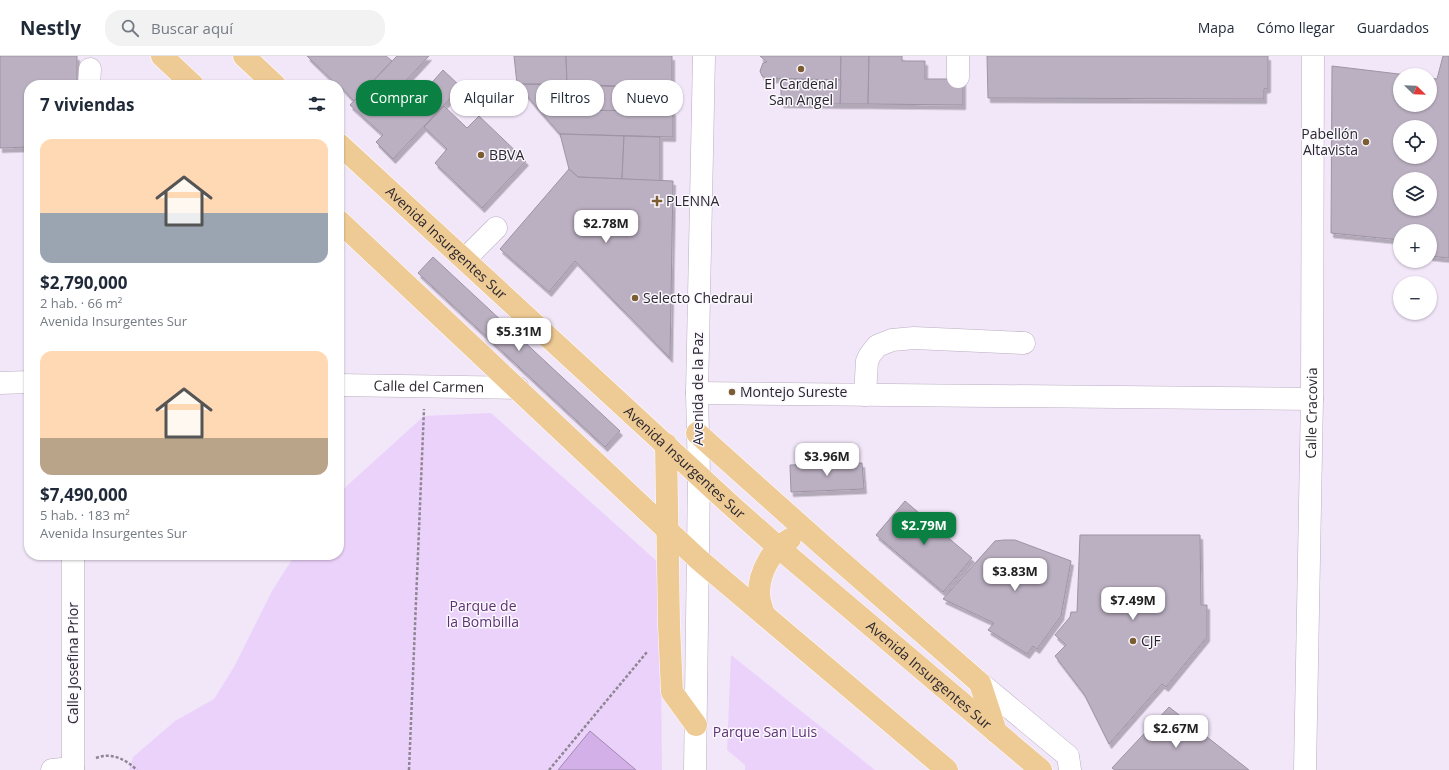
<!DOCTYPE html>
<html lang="es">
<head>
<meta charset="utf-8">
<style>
	:root { --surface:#fff; --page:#f2f2f3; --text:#1f2937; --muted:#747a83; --line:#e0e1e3; --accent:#0b8043 }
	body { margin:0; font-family:"Open Sans",sans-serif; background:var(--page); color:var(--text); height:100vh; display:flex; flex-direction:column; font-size:15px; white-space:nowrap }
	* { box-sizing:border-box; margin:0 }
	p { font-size:13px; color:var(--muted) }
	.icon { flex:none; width:22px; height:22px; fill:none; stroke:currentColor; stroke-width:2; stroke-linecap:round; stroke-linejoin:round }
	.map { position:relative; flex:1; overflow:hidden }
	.sheet { position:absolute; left:24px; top:24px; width:320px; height:480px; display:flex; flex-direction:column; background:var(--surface); border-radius:16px; box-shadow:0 1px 3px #0004 }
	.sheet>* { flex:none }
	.hud { position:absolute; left:356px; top:24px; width:380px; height:36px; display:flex; gap:8px }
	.needle { width:26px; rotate:113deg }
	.tools { position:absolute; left:1393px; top:12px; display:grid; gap:8px }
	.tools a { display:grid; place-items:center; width:44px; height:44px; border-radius:50%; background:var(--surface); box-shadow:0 1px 3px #0004; font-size:20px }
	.price { position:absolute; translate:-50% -34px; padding:0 9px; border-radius:8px; background:#fff; color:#222; font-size:13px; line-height:26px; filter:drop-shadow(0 1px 2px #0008) }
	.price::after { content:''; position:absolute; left:50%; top:24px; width:12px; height:9px; margin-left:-6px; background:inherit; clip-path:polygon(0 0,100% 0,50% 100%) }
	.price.selected { background:var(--accent); color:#fff }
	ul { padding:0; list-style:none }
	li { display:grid; align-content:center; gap:8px; height:212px; padding:0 16px }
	li span { display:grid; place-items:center; height:124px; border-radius:12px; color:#555 }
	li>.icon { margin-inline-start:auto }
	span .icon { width:72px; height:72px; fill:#fffc; stroke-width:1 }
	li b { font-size:17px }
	h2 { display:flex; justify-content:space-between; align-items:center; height:48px; padding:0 16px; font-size:17px }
	.tag { padding:0 14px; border-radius:16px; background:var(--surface); box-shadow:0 1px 3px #0004; font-size:14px; line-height:36px }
	.tag.selected { background:var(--accent); color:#fff }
	header { display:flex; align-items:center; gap:24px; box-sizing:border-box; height:56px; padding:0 20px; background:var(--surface); border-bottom:1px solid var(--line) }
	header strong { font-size:19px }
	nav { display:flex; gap:22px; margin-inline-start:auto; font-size:14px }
	.search { width:280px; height:36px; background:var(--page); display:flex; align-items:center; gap:10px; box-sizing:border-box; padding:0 14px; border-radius:16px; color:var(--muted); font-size:15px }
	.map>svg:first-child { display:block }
</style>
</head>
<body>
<header>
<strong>Nestly</strong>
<div class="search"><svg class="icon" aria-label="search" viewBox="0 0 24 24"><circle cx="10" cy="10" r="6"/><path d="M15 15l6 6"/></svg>Buscar aquí</div>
<nav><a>Mapa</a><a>Cómo llegar</a><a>Guardados</a></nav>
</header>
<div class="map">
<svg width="1449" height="714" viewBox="0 0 1449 714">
	<defs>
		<filter id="shadow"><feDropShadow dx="2.5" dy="4.5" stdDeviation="0" flood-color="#0004"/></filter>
	</defs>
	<rect width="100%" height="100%" fill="#f2e6f9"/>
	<g fill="#ebd2fa">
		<path d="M491 357 660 508 662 714H129L133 701 175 665 214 643 234 611 272 535 295 499H339V437L424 360Z"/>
		<path d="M731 599 875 714H745V709L727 694Z"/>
	</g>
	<path fill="#d3b1e8" stroke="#a188b0" d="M590 675 636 714H558Z"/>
	<g fill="#bbb0c2" stroke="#9d93a4" fill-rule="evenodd" filter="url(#shadow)">
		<path d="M0 0H77V29H29V91L0 92Z"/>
		<path d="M307 0H386L392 5 354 45 339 29H337Z"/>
		<path d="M397 0H429L403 28 418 42 443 14 461 31 393 103 376 86 383 79 350 49Z"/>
		<path d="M514 0H566L567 28H517Z"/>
		<path d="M566 0H672V32L567 28Z"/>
		<path d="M760 0H841V24L766 22 762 20 760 15 763 7 767 6Z"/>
		<path d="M841 0H869L868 48H840Z"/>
		<path d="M869 0H902V5H925V23H963V49L868 48Z"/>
		<path d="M987 0H1268V32L1264 33V43L988 42Z"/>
		<path d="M1443 0H1449V202L1430 200V175H1400V184L1331 177 1332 10 1407 19H1400V49H1430V22L1437 23ZM1400 71H1430V101H1400ZM1400 123H1430V153H1400Z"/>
		<path d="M781 23 841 24 840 48 781 47Z"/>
		<path d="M517 28 672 32V55L539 54Z"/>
		<path d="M444 50 467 72 479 60 526 105 482 152 435 107 447 93 424 71Z"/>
		<path d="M539 54 673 55V81L560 78Z"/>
		<path d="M560 78 624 80 622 123 578 121 569 113Z"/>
		<path d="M624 80 660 81V125L622 123Z"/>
		<path d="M569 113 578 121 673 125 670 302 575 205 549 236 500 193Z"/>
		<path d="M433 201 620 375 605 391 418 217Z"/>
		<path d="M862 407 864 433 791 436 790 409Z"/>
		<path d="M905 445 972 502 943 536 876 479Z"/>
		<path d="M1080 479H1200L1201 549H1207V581L1166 631 1162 628 1109 688 1084 638 1055 600 1066 589 1055 579 1070 561 1071 556H1077Z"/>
		<path d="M1004 484H1015L1071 505 1061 560 1037 593 1033 590 1027 598 988 574 994 567 943 543 995 485Z"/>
		<path d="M1169 651 1249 714H1115L1112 712Z"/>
	</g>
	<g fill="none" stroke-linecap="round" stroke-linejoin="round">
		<g stroke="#baafc1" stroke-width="23">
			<g id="minor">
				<path d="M958 21V0"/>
				<path d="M89 29 90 13"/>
				<path d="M465 203 496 172"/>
				<path d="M0 327 29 326"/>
				<path id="s1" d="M339 329 518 332"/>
				<path d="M697 337 1312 343"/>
				<path d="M865 339 867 305 870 299 877 290 892 284 914 282 1024 287"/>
				<path d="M73 499V714"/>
				<path d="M980 627 1068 700 1070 714"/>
				<path d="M52 714 73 712"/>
				<path d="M695 714 699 420 697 337 704 0"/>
				<path id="s2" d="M1305 714 1312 343 1313 0"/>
			</g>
		</g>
		<g stroke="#fff" stroke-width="23">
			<g id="major">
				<path d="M162 0 193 29"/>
				<path d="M244 0 275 29"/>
				<path id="s3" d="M339 88 734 452 778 491 1041 714"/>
				<path d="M339 165 697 502 947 714"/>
				<path d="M697 377 821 488 980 627 996 676"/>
				<path d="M666 388 669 569 672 636 696 669"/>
				<path d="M764 559C762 552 759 544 759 537 759 516 772 493 790 483"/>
			</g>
		</g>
		<g stroke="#8e8693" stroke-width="2.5" stroke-dasharray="3 2" stroke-linecap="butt">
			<path d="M96 702C112 696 125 703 137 714"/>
			<path d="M409 714 424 353"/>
			<path d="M549 714 647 596"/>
		</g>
		<use href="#minor" stroke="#fff" stroke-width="22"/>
		<use href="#major" stroke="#eeca95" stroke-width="22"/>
	</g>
	<g fill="#7c5d32" stroke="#fbf7fe" stroke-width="1.5">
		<circle cx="801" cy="13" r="4"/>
		<circle cx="1366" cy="86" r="4"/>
		<circle cx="481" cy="99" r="4"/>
		<path d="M655 139h4v4h4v4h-4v4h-4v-4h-4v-4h4z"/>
		<circle cx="635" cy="242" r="4"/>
		<circle cx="732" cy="336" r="4"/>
		<circle cx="1133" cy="585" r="4"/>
	</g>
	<g text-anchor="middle" stroke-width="3" stroke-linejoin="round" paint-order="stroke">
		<g font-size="14" fill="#2b272e" stroke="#fbf7fe" text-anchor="start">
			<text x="801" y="33" text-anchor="middle">El Cardenal<tspan x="801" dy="16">San Angel</tspan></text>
			<text x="1358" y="83" text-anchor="end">Pabellón<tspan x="1358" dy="16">Altavista</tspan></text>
			<text x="489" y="104">BBVA</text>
			<text x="666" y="150">PLENNA</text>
			<text x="643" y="247">Selecto Chedraui</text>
			<text x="740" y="341">Montejo Sureste</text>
			<text x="1141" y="590">CJF</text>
		</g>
		<g font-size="14" fill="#2b272e" stroke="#fbf7fe">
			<text dy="5" stroke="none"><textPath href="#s3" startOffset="146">Avenida Insurgentes Sur</textPath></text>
			<text dy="5" stroke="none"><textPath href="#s1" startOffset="90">Calle del Carmen</textPath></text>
			<text transform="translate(698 333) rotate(-90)" y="5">Avenida de la Paz</text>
			<text dy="5" stroke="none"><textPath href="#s2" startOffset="357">Calle Cracovia</textPath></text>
			<text dy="5" stroke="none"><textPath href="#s3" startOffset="470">Avenida Insurgentes Sur</textPath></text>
			<text transform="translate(73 607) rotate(-90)" y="5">Calle Josefina Prior</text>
			<text dy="5" stroke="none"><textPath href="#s3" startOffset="794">Avenida Insurgentes Sur</textPath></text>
		</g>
		<g font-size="14" fill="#5c3273" stroke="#fbf7fe">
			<text x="483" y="555">Parque de<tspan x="483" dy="16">la Bombilla</tspan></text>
			<text x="765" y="681">Parque San Luis</text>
		</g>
	</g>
</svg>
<div class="tools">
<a><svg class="needle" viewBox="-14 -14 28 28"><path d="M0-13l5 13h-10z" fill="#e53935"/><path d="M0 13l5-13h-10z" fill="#747a83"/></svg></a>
<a><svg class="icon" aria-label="locate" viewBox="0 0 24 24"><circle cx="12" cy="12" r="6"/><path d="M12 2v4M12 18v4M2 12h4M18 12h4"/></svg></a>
<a><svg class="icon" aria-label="layers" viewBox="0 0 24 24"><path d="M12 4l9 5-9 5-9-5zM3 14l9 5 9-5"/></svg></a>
<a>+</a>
<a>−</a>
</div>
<b class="price" style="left:606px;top:188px">$2.78M</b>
<b class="price" style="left:519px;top:296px">$5.31M</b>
<b class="price" style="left:827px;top:421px">$3.96M</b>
<b class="price selected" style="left:924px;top:490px">$2.79M</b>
<b class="price" style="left:1015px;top:536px">$3.83M</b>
<b class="price" style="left:1133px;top:565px">$7.49M</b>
<b class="price" style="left:1176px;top:693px">$2.67M</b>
<div class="hud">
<a class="tag selected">Comprar</a>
<a class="tag">Alquilar</a>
<a class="tag">Filtros</a>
<a class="tag">Nuevo</a>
</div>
<section class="sheet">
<h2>7 viviendas<svg class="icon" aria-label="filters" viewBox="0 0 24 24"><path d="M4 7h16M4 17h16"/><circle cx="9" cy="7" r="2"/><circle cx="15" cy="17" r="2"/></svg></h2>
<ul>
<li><span style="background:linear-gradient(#ffd9b3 60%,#9aa5b1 0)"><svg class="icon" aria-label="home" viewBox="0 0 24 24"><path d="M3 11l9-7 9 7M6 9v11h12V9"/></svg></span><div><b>$2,790,000</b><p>2 hab. · 66 m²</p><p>Avenida Insurgentes Sur</p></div></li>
<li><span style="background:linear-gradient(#ffd9b3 70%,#b9a48a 0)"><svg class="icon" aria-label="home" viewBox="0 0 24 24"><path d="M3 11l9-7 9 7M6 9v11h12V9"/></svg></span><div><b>$7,490,000</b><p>5 hab. · 183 m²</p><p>Avenida Insurgentes Sur</p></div></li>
</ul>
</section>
</div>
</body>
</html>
